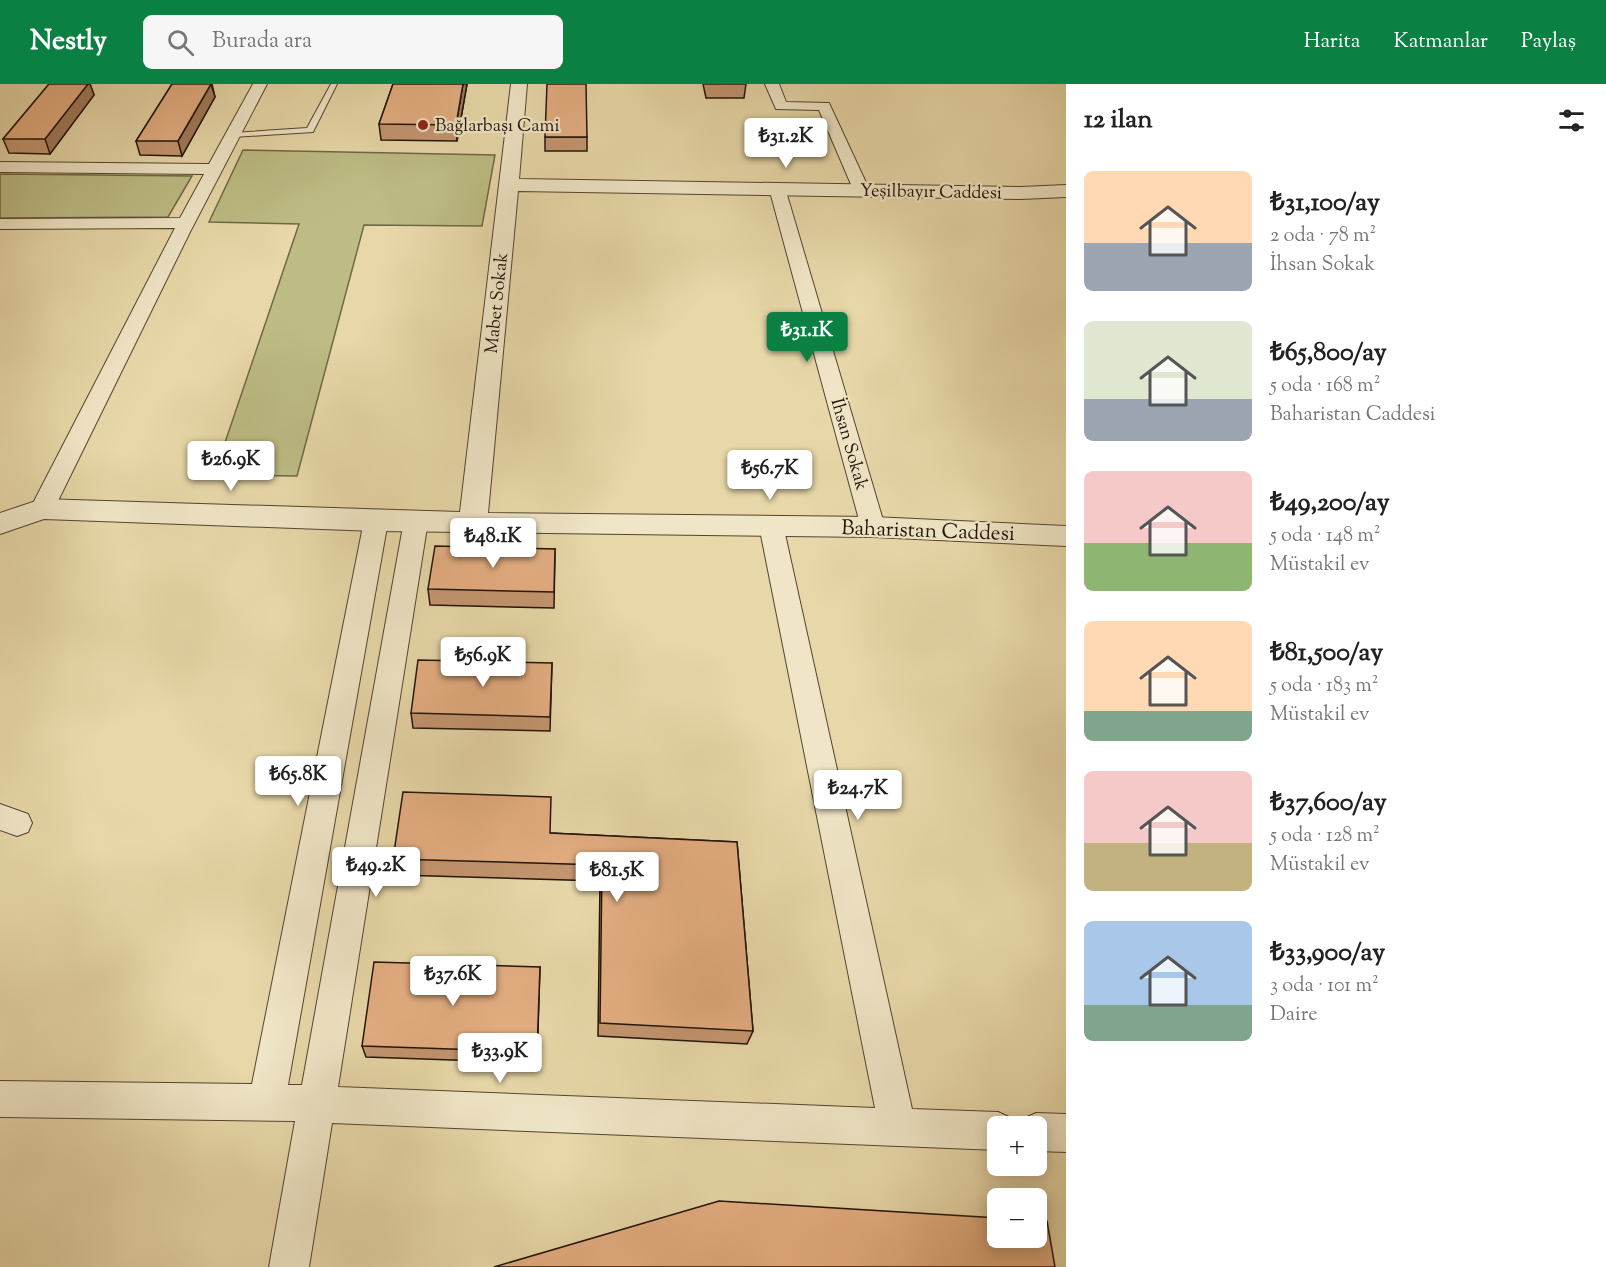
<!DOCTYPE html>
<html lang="tr">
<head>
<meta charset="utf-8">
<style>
	:root { --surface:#fff; --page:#f6f6f6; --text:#222; --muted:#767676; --accent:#0b8043 }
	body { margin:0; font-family:"Sorts Mill Goudy",serif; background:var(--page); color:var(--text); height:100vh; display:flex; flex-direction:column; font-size:22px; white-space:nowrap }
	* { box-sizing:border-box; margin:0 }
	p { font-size:20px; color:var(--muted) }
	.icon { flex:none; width:33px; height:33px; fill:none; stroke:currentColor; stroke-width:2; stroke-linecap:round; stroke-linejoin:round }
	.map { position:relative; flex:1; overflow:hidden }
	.panel { display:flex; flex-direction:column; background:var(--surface); width:540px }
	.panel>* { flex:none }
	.controls { position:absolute; left:987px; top:1032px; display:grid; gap:12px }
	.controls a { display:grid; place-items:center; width:60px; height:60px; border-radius:9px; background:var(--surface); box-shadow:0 3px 15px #0003; font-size:30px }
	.price { position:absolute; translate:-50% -51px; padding:0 14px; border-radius:6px; background:#fff; color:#222; font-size:20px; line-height:39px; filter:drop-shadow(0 2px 3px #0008) }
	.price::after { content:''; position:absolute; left:50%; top:36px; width:18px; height:14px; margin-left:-9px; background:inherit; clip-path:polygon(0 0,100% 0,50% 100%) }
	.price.on { background:var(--accent); color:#fff }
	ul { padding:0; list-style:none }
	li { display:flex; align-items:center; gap:18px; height:150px; padding:0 18px }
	li span { display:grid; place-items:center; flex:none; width:168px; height:120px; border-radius:9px; color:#555 }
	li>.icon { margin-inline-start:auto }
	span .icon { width:72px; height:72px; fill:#fffc; stroke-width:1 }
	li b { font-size:26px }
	h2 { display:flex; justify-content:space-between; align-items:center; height:72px; padding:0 18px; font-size:26px }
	header { display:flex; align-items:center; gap:36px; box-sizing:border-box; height:84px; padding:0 30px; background:var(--accent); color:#fff }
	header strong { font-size:28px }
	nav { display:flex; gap:33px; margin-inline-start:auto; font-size:21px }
	.search { width:420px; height:54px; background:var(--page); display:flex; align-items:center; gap:15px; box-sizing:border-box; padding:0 21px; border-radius:9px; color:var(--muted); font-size:22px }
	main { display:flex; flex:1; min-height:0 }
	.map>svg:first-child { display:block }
</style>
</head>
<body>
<header>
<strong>Nestly</strong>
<div class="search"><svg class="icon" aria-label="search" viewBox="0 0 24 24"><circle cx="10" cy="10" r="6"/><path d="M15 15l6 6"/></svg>Burada ara</div>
<nav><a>Harita</a><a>Katmanlar</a><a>Paylaş</a></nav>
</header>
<main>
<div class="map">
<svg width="1066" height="1183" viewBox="0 0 1066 1183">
	<rect width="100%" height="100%" fill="#e8d8a9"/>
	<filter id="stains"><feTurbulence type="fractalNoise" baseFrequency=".00333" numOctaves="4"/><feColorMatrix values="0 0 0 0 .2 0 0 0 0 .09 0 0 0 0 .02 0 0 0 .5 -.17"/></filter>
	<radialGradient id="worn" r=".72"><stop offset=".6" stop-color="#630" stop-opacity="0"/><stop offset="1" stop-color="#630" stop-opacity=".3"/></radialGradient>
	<g fill="#bdbc84" stroke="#6f6846" stroke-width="1.5">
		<path d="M243 66 495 71 482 142 364 141 297 392 214 391 299 140 209 138Z"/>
		<path d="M0 90 192 92 168 133 0 134Z"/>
	</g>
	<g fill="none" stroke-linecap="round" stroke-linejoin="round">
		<g stroke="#534430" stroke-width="2">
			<path id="service" d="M331 0H337L313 48 233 53 229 51 233 49 307 44Z"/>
		</g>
		<g stroke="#534430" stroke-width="2">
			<g id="minor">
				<path d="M253 0H267L190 148 54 425 50 431 42 433 34 431 30 425 175 144 0 145V135L180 134 204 90 0 88V78L209 80Z"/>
				<path d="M765 0H779L786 18 829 19 869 105 867 108 861 110 853 105 819 26 776 25Z"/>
				<path d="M777 99 785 104 885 443 881 449 873 451 865 449 861 443 769 104Z"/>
				<path d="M376 429 384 431 388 437 288 1001H302L404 437 408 431 416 429 424 431 428 437 338 1003 875 1024 759 441 763 435 771 433 779 435 783 441 912 1025 998 1028 1011 1034 1015 1042H998V1066L332 1039 309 1183H269L295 1037 0 1033V997L252 1000 364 437 368 431Z"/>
				<path d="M0 720 28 730 32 739 28 748 17 752 0 746Z"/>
				<path d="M1036 1029 1066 1030V1068L1036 1067V1042H1020L1023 1035Z"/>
			</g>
		</g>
		<g stroke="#534430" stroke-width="2">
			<path id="tertiary" d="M511 0H527L519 95 1021 103 1066 101V113L1021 115 518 107 488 429 873 433 1066 442V462L873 453 376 447 44 435 0 450V429L42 415 460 428Z"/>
		</g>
		<use href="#service" fill="#f0e6c7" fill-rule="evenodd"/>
		<use href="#minor" fill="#f0e6c7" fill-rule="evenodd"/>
		<use href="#tertiary" fill="#f0e6c7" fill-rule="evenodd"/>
	</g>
	<g fill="#c49670" stroke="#211308" stroke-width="1.5">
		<path d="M49 0H90L94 11 50 70 9 69 3 55Z"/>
		<path d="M172 0H212L215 13 182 72 140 71 136 57Z"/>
		<path d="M393 0H467L457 57 381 56 379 40Z"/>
		<path d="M703 0H746L744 14H706Z"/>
		<rect x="545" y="53" width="42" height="14"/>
		<path d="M555 465 554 524 430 521 428 505Z"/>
		<path d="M552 579 550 647 413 644 411 629Z"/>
		<path d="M550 749 737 758 753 947 747 960 598 952 600 797 397 791 393 775Z"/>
		<path d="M540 883 537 979 366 973 362 962Z"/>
	</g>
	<g fill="#a07a5b" stroke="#211308" stroke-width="1.5">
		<path d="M88 0H90L94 11 50 70 45 55Z"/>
		<path d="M211 0 215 13 182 72 178 57Z"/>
		<path d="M463 0H467L457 57 456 41Z"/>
	</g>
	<g fill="#e4ae82" stroke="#211308" stroke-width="1.5">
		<path d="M49 0H88L45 55H3Z"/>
		<path d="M172 0H211L178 57H136Z"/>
		<path d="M393 0H463L456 41 379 40Z"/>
		<path d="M547 0H586L587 53H545Z"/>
		<path d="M435 462 555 465 554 508 428 505Z"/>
		<path d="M418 576 552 579 550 633 411 629Z"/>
		<path d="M403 708 551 713 550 749 737 758 753 947 600 939 602 781 393 775Z"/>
		<path d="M374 878 540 883 537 968 362 962Z"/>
		<path d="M719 1117 998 1134V1154H1036V1136L1047 1137 1055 1183H494Z"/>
	</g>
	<circle fill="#8f2418" stroke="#f0e6c7" stroke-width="2" cx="423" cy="41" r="6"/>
	<g text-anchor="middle" stroke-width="4.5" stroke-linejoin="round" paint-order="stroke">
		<g font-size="18" fill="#211308" stroke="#f0e6c7" text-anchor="start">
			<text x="435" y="47">Bağlarbaşı Cami</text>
		</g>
		<g font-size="18" fill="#211308" stroke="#f0e6c7">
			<text transform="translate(931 107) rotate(1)" y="6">Yeşilbayır Caddesi</text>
			<text transform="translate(496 219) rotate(-84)" y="6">Mabet Sokak</text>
			<text transform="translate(850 360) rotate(74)" y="6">İhsan Sokak</text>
		</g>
		<g font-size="21" fill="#211308" stroke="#f0e6c7">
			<text transform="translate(928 446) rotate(2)" y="7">Baharistan Caddesi</text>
		</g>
	</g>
	<rect width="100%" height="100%" filter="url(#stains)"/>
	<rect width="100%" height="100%" fill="url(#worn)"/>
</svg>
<div class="controls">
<a>+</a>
<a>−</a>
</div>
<b class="price" style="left:786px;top:85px">₺31.2K</b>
<b class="price on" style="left:807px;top:279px">₺31.1K</b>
<b class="price" style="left:231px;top:408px">₺26.9K</b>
<b class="price" style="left:770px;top:417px">₺56.7K</b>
<b class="price" style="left:493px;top:485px">₺48.1K</b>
<b class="price" style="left:483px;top:604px">₺56.9K</b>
<b class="price" style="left:298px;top:723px">₺65.8K</b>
<b class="price" style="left:858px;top:737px">₺24.7K</b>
<b class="price" style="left:376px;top:814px">₺49.2K</b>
<b class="price" style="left:617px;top:819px">₺81.5K</b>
<b class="price" style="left:453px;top:923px">₺37.6K</b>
<b class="price" style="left:500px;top:1000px">₺33.9K</b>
</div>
<section class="panel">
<h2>12 ilan<svg class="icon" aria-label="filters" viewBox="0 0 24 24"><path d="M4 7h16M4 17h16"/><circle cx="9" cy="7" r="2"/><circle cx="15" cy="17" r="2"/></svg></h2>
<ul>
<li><span style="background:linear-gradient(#ffd9b3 60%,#9aa5b1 0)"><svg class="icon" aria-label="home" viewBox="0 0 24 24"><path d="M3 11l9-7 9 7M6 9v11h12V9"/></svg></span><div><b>₺31,100/ay</b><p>2 oda · 78 m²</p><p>İhsan Sokak</p></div></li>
<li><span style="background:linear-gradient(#dfe7d0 65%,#9aa5b1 0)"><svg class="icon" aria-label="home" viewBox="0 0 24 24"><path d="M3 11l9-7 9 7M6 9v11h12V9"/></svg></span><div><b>₺65,800/ay</b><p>5 oda · 168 m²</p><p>Baharistan Caddesi</p></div></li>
<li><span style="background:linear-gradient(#f6c9c9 60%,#8fb573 0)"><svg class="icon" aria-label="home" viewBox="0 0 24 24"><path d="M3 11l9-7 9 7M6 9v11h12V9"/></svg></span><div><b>₺49,200/ay</b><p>5 oda · 148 m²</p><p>Müstakil ev</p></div></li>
<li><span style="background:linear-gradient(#ffd9b3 75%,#7fa58c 0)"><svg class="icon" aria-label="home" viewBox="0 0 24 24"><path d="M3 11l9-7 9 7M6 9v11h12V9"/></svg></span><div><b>₺81,500/ay</b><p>5 oda · 183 m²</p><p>Müstakil ev</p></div></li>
<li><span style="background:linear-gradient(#f6c9c9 60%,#c2b280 0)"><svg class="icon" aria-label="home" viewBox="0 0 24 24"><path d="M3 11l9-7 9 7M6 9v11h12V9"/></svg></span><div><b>₺37,600/ay</b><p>5 oda · 128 m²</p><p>Müstakil ev</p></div></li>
<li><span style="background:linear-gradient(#a9c7e8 70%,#7fa58c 0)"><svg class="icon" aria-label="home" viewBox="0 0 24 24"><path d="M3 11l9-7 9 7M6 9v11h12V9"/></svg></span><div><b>₺33,900/ay</b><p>3 oda · 101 m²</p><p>Daire</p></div></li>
</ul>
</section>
</main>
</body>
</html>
